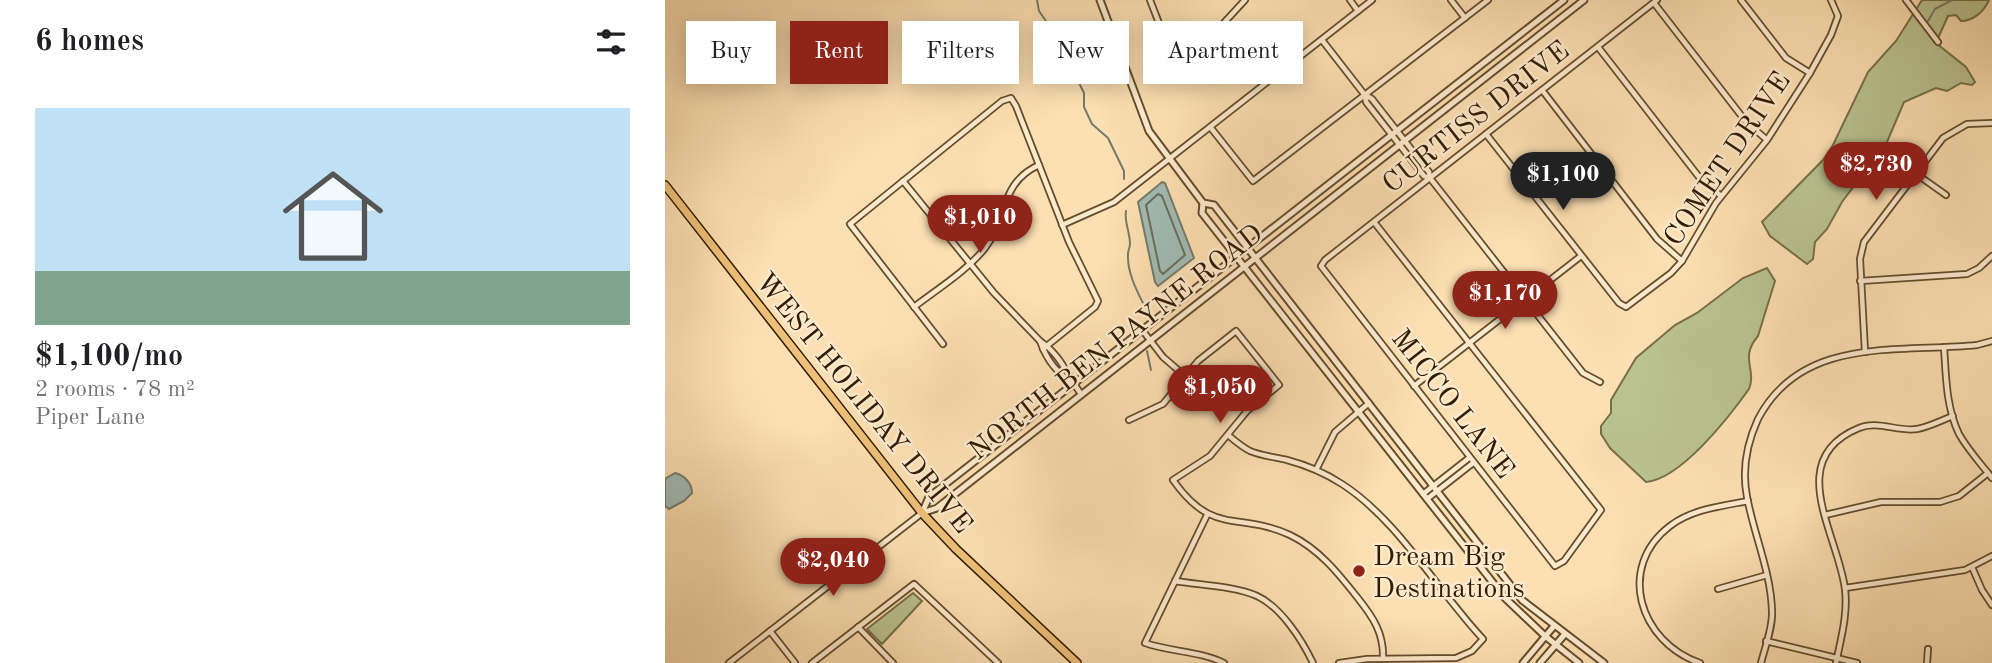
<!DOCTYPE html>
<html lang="en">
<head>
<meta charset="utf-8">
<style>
	:root { --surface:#fff; --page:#f2f2f2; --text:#202124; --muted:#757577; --accent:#8f2418 }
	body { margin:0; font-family:"Old Standard TT",serif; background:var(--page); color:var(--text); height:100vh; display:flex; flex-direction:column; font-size:26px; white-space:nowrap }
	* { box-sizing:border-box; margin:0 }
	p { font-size:23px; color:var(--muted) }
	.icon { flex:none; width:38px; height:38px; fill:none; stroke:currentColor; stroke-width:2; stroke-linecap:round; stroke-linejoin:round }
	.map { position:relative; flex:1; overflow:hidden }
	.details { display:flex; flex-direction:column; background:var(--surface); width:665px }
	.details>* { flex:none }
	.hud { position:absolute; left:21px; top:21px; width:665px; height:63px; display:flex; gap:14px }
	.price { position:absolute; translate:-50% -60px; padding:0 16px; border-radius:24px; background:var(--accent); color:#fff; font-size:23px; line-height:46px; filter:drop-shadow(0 2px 4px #0008) }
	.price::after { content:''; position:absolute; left:50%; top:42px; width:21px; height:16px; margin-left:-10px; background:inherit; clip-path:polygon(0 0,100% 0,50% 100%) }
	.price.selected { background:#222; color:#fff }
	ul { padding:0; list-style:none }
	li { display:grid; align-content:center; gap:14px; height:371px; padding:0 35px }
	li span { display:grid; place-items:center; height:217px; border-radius:0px; color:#555 }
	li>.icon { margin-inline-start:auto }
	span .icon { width:126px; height:126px; fill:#fffc; stroke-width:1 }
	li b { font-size:30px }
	h2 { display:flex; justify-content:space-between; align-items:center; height:84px; padding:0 35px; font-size:30px }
	.tag { padding:0 24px; border-radius:0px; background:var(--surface); box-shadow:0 4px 18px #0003; font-size:24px; line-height:63px }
	.tag.selected { background:var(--accent); color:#fff }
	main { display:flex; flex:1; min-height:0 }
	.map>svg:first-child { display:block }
</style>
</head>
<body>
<main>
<section class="details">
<h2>6 homes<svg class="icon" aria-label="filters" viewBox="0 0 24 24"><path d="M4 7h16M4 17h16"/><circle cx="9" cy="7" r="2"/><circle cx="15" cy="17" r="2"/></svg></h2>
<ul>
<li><span style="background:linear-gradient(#bfe0f5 75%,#7fa58c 0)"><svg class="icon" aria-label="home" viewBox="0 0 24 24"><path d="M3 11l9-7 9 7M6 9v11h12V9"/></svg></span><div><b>$1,100/mo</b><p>2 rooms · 78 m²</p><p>Piper Lane</p></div></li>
</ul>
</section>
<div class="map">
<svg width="1327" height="663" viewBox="0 0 1327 663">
	<rect width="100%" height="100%" fill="#fcdfb2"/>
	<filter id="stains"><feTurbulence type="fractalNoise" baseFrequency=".00286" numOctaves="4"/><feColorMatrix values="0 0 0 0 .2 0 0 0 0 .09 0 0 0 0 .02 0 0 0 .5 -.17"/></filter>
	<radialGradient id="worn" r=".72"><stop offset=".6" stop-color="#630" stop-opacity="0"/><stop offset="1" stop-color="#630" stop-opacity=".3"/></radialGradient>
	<g fill="#bac390" stroke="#767048" stroke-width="2">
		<path d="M1257 0H1324C1319 11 1309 21 1296 21L1291 15 1283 16 1274 36 1271 38V43L1301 67 1310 82 1307 85 1296 83 1282 91 1271 88 1239 102 1222 142 1177 202 1162 229 1150 242 1148 259 1142 264 1105 236 1097 222 1158 160 1168 145 1203 72 1231 41Z"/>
		<path d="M1102 268 1110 281 1093 336C1074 358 1092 369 1084 389 1064 417 1016 479 981 482L945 448 936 434V426L946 413V400L971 358 1010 325 1032 313 1078 278Z"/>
		<path d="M248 593 257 601 217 644 202 629Z"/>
	</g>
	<g fill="#a1bbb4" stroke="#757b6c" stroke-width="2">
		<path d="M497 182 500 183 529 258 493 286 490 282 473 202Z"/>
		<path d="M10 473C19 475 27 483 27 493L19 501 4 509 0 506V479Z"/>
	</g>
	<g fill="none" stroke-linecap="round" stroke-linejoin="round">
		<path stroke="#6a6c5a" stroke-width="2" d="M493 194 497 196 520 255 498 274 495 271 481 205Z"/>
		<g stroke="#757b6c" stroke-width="2">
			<path d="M372 0 374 11 381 21 387 46 413 81 419 93V107L427 124 443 138 459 171V179"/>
			<path d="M1263 21 1270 9 1287 0"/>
			<path d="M461 211C459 222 465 232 465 244 465 247 463 251 463 254 462 273 472 291 480 307"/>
			<path d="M482 351 486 370"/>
		</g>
		<g stroke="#644d2c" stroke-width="8">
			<g id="minor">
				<path d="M485 0 509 62 556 26 580 0"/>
				<path d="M685 0 693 11"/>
				<path d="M786 0 800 18"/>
				<path d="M1076 0 1121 58 1145 73"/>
				<path d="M1241 0 1273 42"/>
				<path d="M989 3 1082 123 1101 139"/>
				<path d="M657 40 699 94 707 99 764 172 765 178 918 373 935 382"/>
				<path d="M933 47 1034 177 1056 196"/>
				<path d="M877 90 992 239 1017 261"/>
				<path d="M700 95 701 102 759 176 764 178"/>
				<path d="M546 128 588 181 823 0"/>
				<path d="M821 134 954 303 961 307 1006 273 1017 261 1051 203 1102 140 1145 73 1166 35 1173 16 1166 0"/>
				<path d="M1250 173 1281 195"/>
				<path d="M238 181 329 293 375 341"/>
				<path d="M709 222 936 510 899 561 890 566 656 266 660 260 992 0"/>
				<path d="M397 225 449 202 707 0"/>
				<path d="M1195 281 1302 274 1314 268 1327 256"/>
				<path d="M249 307C271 290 303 270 320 248 343 219 334 183 374 165"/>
				<path d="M478 331 498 357 520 376"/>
				<path d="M278 344 185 224 337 101 346 98 351 106 404 242 433 301 430 307 378 349"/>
				<path d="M1279 347C1281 376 1281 407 1294 434 1303 450 1316 464 1327 478"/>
				<path d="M1200 352 1195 259 1199 242 1278 138 1302 124 1327 123"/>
				<path d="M409 384C392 373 382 361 375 341 396 355 402 375 416 394"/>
				<path d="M749 386 916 256"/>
				<path d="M464 420 498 404 533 361 571 331 614 385 582 411 545 456 508 480C548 537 573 511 625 535 654 549 673 573 692 597 708 617 719 633 718 659"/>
				<path d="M563 435C570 441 577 447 585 451 597 456 610 457 622 460 641 465 660 473 677 484 733 520 772 590 818 639L807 651 791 658 702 659 674 663"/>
				<path d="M651 470 670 432 704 403"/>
				<path d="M758 494 804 458"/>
				<path d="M762 499 808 463"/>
				<path d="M542 515 480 643C506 652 535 651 559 663"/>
				<path d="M1160 515 1216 502H1275L1294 496 1323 473"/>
				<path d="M1307 567 1317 590 1327 605"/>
				<path d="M510 581C534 585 570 586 592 596 616 607 637 640 648 663"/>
				<path d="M1180 588 1300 570 1327 556"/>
				<path d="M1053 589 1102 575"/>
				<path d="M193 627 228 663"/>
				<path d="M105 631 130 663"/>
				<path d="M1101 641 1192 663"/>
				<path d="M64 663 257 513"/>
				<path d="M147 663 249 584 333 663"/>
				<path d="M1035 663C974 642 951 567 1005 526 1027 509 1057 506 1083 501"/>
				<path d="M1096 663C1100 647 1108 627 1107 611 1106 572 1089 535 1082 497 1077 471 1082 443 1093 419 1137 335 1234 353 1312 345L1327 341"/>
				<path d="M1171 663C1176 638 1183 614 1180 589 1173 534 1118 459 1194 428 1212 420 1233 432 1252 429 1264 427 1277 420 1288 416"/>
				<path d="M1262 663 1263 649"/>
			</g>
		</g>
		<g stroke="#644d2c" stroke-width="9">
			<g id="tertiary">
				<path d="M435 0 484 131 538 203 549 205 857 600 939 663"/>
				<path d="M538 203 537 213 840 598 880 636 914 663"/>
				<path d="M257 513 272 508 919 0"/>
				<path d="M257 513 264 497 899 0"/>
				<path d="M858 663 889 626"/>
				<path d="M875 663 900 634"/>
			</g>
		</g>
		<g stroke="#321c00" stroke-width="10">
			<path id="primary" d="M0 185 257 513 291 549 412 663"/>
		</g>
		<use href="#minor" stroke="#fdeacd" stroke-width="4.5"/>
		<use href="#tertiary" stroke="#fdeacd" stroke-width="5"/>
		<use href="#primary" stroke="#eec079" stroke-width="7"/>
	</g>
	<circle fill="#8f2418" stroke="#fdeacd" stroke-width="2.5" cx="694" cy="571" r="7"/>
	<g text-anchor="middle" stroke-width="5" stroke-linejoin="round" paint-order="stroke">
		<g font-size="28" fill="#321c00" stroke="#fdeacd">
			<text transform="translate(810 116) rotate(-38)" y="10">CURTISS DRIVE</text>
			<text transform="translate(1061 158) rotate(-56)" y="10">COMET DRIVE</text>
			<text transform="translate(450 341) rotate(-38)" y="10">NORTH BEN PAYNE ROAD</text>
			<text transform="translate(200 402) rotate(51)" y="10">WEST HOLIDAY DRIVE</text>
			<text transform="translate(789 403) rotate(52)" y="10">MICCO LANE</text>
		</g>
		<g font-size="28" fill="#321c00" stroke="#fdeacd" text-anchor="start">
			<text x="708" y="565">Dream Big<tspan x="708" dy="32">Destinations</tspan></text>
		</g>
	</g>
	<rect width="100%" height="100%" filter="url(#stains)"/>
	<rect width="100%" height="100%" fill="url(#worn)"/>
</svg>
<b class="price" style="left:1211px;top:202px">$2,730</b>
<b class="price selected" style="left:898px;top:212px">$1,100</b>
<b class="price" style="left:315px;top:255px">$1,010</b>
<b class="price" style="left:840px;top:331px">$1,170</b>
<b class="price" style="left:555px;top:425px">$1,050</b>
<b class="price" style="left:168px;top:598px">$2,040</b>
<div class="hud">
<a class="tag">Buy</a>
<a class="tag selected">Rent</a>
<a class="tag">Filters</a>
<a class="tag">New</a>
<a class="tag">Apartment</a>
</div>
</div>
</main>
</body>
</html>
